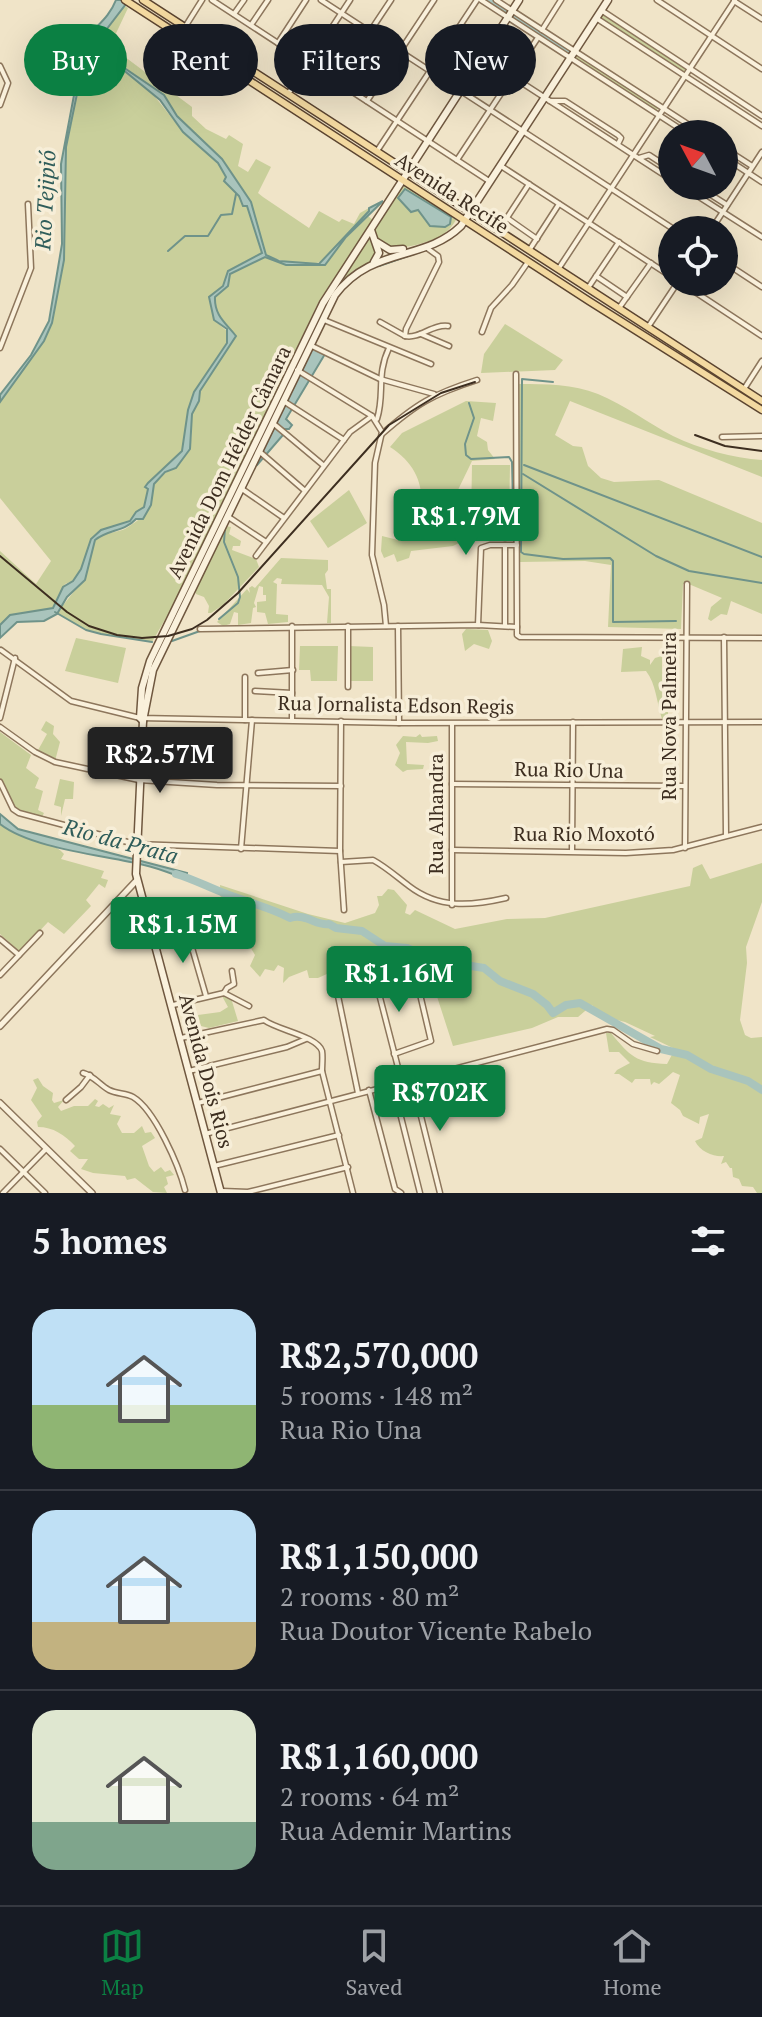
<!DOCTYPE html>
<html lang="en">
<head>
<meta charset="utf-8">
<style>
	:root { --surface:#171b24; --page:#242831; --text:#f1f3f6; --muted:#9ea1a6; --line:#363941; --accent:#0b8043 }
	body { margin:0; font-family:"PT Serif",serif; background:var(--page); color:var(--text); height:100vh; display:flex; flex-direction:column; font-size:30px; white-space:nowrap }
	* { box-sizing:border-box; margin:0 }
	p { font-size:26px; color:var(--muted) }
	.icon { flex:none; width:44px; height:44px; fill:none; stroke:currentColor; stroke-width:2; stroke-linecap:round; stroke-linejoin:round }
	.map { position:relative; height:1193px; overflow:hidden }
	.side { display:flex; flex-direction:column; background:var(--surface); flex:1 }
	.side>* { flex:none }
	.banner { position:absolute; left:24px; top:24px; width:714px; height:72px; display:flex; gap:16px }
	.needle { width:52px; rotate:311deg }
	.buttons { position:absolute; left:658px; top:120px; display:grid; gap:16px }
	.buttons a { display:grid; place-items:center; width:80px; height:80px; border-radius:50%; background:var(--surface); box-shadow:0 8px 32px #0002; font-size:40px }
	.price { position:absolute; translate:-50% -68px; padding:0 18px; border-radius:8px; background:var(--accent); color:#fff; font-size:26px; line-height:52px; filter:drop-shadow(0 2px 4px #0008) }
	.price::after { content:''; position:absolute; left:50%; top:48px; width:24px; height:18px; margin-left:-12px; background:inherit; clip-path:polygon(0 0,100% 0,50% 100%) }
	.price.current { background:#222; color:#fff }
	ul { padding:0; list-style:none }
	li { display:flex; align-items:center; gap:24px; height:200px; padding:0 32px }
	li+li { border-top:2px solid var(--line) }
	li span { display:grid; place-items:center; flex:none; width:224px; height:160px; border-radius:24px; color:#555 }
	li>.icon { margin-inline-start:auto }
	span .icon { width:96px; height:96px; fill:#fffc; stroke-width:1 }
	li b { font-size:34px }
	h2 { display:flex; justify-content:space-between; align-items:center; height:96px; padding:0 32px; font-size:34px }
	.chip { padding:0 28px; border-radius:36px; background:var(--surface); box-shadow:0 8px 32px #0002; font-size:28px; line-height:72px }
	.chip.current { background:var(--accent); color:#fff }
	.menu { display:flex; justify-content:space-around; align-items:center; height:112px; border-top:2px solid var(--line); background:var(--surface); font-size:22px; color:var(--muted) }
	.menu a { display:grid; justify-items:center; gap:4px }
	.menu .current { color:var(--accent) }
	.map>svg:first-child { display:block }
</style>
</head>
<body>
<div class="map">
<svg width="762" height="1193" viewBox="0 0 762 1193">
	<rect width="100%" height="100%" fill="#f0e4c8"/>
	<g fill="#c9cf9b">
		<path d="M125 6 128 8 110 46 111 52 121 54 192 107V116L206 129 226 139 229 135 243 144 238 166 248 172 256 159 271 167 258 193 263 197 309 228 319 211 339 222 342 219 354 224 360 213 369 208V210L323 261C307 268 281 261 265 255L251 202 222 160 177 116 164 95 120 65 112 52 105 51 102 34Z"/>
		<path d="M603 13 686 68 683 74 599 19Z"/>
		<path d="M102 54 152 93 183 132 218 163 226 178 225 181 239 196 243 205 247 206 262 253 228 271 223 286 209 297 214 320 229 333 227 342 194 392 183 451 151 483 144 507 130 521 101 530 91 539 81 569 73 581 65 584 53 608C35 613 12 610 0 625V551L36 584 51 561 0 498V402L44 341 52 323 64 260 66 147 75 98 82 87C83 65 80 60 102 54Z"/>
		<path d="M575 54 659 107 656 111 572 59Z"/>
		<path d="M404 185 456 220C453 225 449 230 444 234 431 243 379 259 375 235 374 223 397 194 404 185Z"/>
		<path d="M368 216 373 220 319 301 223 503 170 611 152 642 101 634 86 630 57 613 83 580 95 540C108 530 118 534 128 527 133 524 138 520 142 517 154 509 148 495 155 484 164 470 186 463 190 446 193 435 190 421 193 410 201 382 221 362 235 337 228 322 213 317 215 297L228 286 230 274 265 256 286 265H325L341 243Z"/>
		<path d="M370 234 378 253 377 259 354 270 335 287Z"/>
		<path d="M505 324 563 360 555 370 481 373 484 354Z"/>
		<path d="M519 384C546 384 573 384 598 394 625 405 648 423 673 436 700 449 733 458 762 460V477L570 401 555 435 573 446 582 447 588 466 601 478 614 482 659 480 762 523V614L731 601 727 615 721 614 711 621 708 619 711 607 722 598 691 585 683 584 681 629 608 627 611 565 585 561 520 562Z"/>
		<path d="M466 401 496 403 493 421 481 418 477 436 487 442 488 450 495 459 472 461 457 492 456 516 471 537 453 546 411 551 409 558 397 562 394 554 384 558 381 551 382 536 398 540 419 527C426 493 421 467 390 447L402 433Z"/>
		<path d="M472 465H510L509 522 471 521Z"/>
		<path d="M349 490 367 523 328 548 310 521Z"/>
		<path d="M225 526 231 527 229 534 241 541 240 546H233L232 550 256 559 259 567 223 605 211 613H208L209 606 204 597 196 594 194 587Z"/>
		<path d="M281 558 328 560V570L325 574 327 589H331V623H327L329 597 322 585 281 584 282 579 277 578 273 582 277 584 276 614 288 615V622L268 624 265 613 257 612V602L266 601V595H263V587L259 586 254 603 256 607 253 608 251 623 238 625V613L234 612 230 624 223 626 217 622 247 589 250 593 249 588 252 586 255 588Z"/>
		<path d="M466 629 488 630 492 641 489 649 474 644 465 651 462 634Z"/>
		<path d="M76 638 126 648 118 683 65 671Z"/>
		<path d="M300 646H338L337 681H311L310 670H299Z"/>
		<path d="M349 646 373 647V681H348Z"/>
		<path d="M642 647 641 656 650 660V665L655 658 662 656V711L668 712V716L662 719C657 704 656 683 646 671L621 672 623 649Z"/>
		<path d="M46 721 54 726 53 734 60 742 55 761 37 752 47 734 41 730Z"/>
		<path d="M0 732 31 755 26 768 39 778 35 788 43 791 38 810 44 813 42 817 14 808 0 778Z"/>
		<path d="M420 734 422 737 437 736 438 741 428 743 406 742 407 764 424 765 423 769 407 770 403 772 395 765 400 753 396 745 403 736 416 737Z"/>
		<path d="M60 779 74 782 73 799H65L61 816V807L54 805Z"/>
		<path d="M0 824C19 839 48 836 64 854L61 859 104 871 101 878 108 880 105 888 99 884 86 900 91 906 64 934 48 922 20 952 0 934Z"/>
		<path d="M762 863V902L746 947 747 963 740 1020 745 1035 751 1038 762 1037V1193H757L753 1187 742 1186 739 1179 733 1177 732 1168H730L726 1162 721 1164 724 1156C714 1157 700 1152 695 1141L702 1138 709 1114 700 1117 699 1124 683 1116 680 1110 671 1103 680 1075 673 1072 659 1084 654 1082 651 1085 650 1079H635L632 1083 619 1074H614L617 1070 630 1063 619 1052H609L606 1033H611C630 1056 636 1063 667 1064L675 1049 650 1037 655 1036 625 1022 601 1016 592 1005 578 1017H558L532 1028 453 1046 431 978 426 947 418 950 411 946 399 945 396 952 388 950 369 954 368 962 356 963 355 970 340 975 338 969 318 978H309L307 970 289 977 283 983 284 968 278 965 274 971 265 969 260 977 250 966 255 955 249 945 222 924 220 885 308 914 345 923 375 913 379 905 377 896H382L388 889 394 890 407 905 405 913 410 915 415 910 455 929 507 919 545 918 690 886 693 868 702 864 710 879Z"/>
		<path d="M226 995 231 998 238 1021 209 1028 201 1026 198 1015 220 1012 228 1007 222 996Z"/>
		<path d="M38 1078 43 1086 53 1093 52 1100 54 1103 64 1100 58 1107 61 1111 74 1106H88L95 1099 98 1101 95 1106 99 1107 103 1104 109 1108 114 1105 110 1114 121 1116 117 1124 122 1133H134L142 1126 145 1133 151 1132 155 1138 142 1146 149 1166 154 1172 161 1167 165 1172 170 1170 174 1175 166 1177 168 1184 164 1187 167 1193 153 1192 135 1178 127 1180 125 1176 93 1173 81 1169 88 1159H79L70 1151 75 1146C65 1135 53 1127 38 1127L37 1122 42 1116 31 1100 37 1088 33 1080Z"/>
	</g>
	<g fill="#a9c4bc" stroke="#6f938a" stroke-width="2">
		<path d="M116 0H129L103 34 104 49 111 52 120 65 164 95 177 116 222 159 251 202 266 255 279 261 319 264 369 211V208L383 201 346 237 325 265H286L265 257 230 274 228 286 215 297C214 316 227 324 236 336L200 391 199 401 192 414 190 449 176 468 165 472 154 484 151 505 143 519H136C124 532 109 529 95 540L85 580 67 597 57 614 44 621 17 622 0 638V625L10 615 53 608 63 587 73 581 81 569 91 539 101 530 130 521 136 512 144 507 148 489 145 487 148 483 182 451 188 410 194 392 227 343V329L214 320 209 297 223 286 228 271 262 253 247 206H243L239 196 224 181 226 177 218 163 183 132 160 100 105 55 90 56 83 70 82 88 78 89 66 147 64 260 52 323 44 341 0 402V395L31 355 49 321 62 244 61 164 78 74C75 31 104 31 116 0Z"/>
		<path d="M405 189 451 217 450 224 445 227 430 226 418 210 411 212 398 198Z"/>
		<path d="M312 348 325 354 286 419 292 425 289 429H285L283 435 257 465 254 464Z"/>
		<path d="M0 814 18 829 187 873 186 879C172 874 158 868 144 865 104 855 32 849 0 824Z"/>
	</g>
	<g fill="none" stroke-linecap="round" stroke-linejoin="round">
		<g stroke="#6f938a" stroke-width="2">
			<path d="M168 251 185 236H208L221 215 232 214 236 194"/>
			<path d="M379 266 420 252"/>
			<path d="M553 382 522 379 521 552 524 554 563 559 610 558 613 561V622L676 621"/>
			<path d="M469 403 474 418 465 444 466 455 471 459 509 457 512 462 514 542"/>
			<path d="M524 465 762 557"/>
			<path d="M523 474 656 556 689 571 762 583"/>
			<path d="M55 612 86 630 101 634 152 642"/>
			<path d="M219 619 238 603 240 597 238 577 224 542 225 528"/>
			<path d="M172 641 200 631"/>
		</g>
		<path stroke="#a9c4bc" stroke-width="5" d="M490 0 567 52"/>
		<path stroke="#a9c4bc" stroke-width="8" d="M176 874C193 879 208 887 224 893 246 902 269 907 290 918 306 913 316 926 329 924L336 928 362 931 385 946 407 948 439 961 484 968 500 981 533 994 547 1005 553 1013 566 1005 580 1003 661 1049 687 1055 711 1069 748 1081 762 1090"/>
		<g stroke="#8d765c" stroke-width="7">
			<g id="minor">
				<path d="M212 0 489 181"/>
				<path d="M321 0 675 230"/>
				<path d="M481 0 688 134"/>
				<path d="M496 0 703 134"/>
				<path d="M657 0 762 69"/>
				<path d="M734 1 762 19"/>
				<path d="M601 10 762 116"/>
				<path d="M234 14 244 0"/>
				<path d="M596 18 762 126"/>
				<path d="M251 25 268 0"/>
				<path d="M185 27 202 0"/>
				<path d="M542 30 561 0"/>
				<path d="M278 43 306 0"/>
				<path d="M0 66 8 83 0 105"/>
				<path d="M513 77 672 180"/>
				<path d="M337 81 391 0"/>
				<path d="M288 94 350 0"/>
				<path d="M367 101 434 0"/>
				<path d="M550 101H565L618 135 621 138 618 144"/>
				<path d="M724 148 752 166"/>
				<path d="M377 151 477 0"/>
				<path d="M724 157 762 182"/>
				<path d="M639 158 649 155 672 170"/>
				<path d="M457 160 537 39"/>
				<path d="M501 166 672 277"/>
				<path d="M682 186 762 237"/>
				<path d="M697 186 727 205"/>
				<path d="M507 218 537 239"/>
				<path d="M499 230 529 184"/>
				<path d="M711 230 762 152"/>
				<path d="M427 248 438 256 439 262 406 329 405 336C420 339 432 324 448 326"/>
				<path d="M530 249 559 204"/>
				<path d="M724 262 762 287"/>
				<path d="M559 268 735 0"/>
				<path d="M596 276 627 297"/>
				<path d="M680 282 762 336"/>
				<path d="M588 288 619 242"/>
				<path d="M619 308 651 263"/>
				<path d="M324 320 431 364"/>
				<path d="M380 322 405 336"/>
				<path d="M648 327 678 282"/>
				<path d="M482 332 491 308 512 285 528 262"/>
				<path d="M421 334 449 346"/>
				<path d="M312 346 380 379 434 394"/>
				<path d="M0 348 31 268 28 204"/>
				<path d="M297 370 372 416 382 432 375 463 372 555 384 605 386 626"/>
				<path d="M516 374 517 627"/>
				<path d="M744 389 762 361"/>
				<path d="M285 402 344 440"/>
				<path d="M377 419C385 394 376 375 389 348"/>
				<path d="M274 424 323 465"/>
				<path d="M382 434C416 404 433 394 477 380"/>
				<path d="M722 437 762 436"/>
				<path d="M260 452 304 490"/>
				<path d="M242 489 284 518"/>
				<path d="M227 516 266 542"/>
				<path d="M505 545V626"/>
				<path d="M256 556 350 432 372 416"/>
				<path d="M478 625 481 548 490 545H517"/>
				<path d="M348 626V687"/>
				<path d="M398 626 399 723"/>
				<path d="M200 629 478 625 517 627V635L520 637 762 638"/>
				<path d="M724 637 726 835"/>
				<path d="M1 650 71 701 140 718 399 723 762 722"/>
				<path d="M258 673 293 670"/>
				<path d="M255 691 292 693"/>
				<path d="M0 718 15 658"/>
				<path d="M245 720V677"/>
				<path d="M292 720V626"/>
				<path d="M341 721 340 851 344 910"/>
				<path d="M0 727 35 752 55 762 139 780 217 785 341 786"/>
				<path d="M0 782 13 809 19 813 135 844 340 851"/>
				<path d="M452 784 684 786"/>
				<path d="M685 848 687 584"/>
				<path d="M241 849 252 720"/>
				<path d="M452 850 626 853 673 850 762 827"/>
				<path d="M572 851 573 722"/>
				<path d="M341 862 373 860C386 867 397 877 409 886 439 909 471 906 506 898"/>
				<path d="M452 905V724"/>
				<path d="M186 927 206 996"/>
				<path d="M0 939 19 955"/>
				<path d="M0 975 40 933"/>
				<path d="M376 982 402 1083"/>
				<path d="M224 993 249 1006"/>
				<path d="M224 993 227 988 234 984 232 971"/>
				<path d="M173 1005 224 993"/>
				<path d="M181 1038 264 1020C277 1030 317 1036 322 1051 323 1057 322 1065 322 1071L353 1193"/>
				<path d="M189 1071 287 1047 306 1039"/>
				<path d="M83 1073C94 1076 100 1085 109 1090 117 1094 126 1093 133 1097 155 1110 179 1166 185 1190"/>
				<path d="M412 1080 440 1193"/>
				<path d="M393 1085 420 1193"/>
				<path d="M369 1090 395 1189 401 1193"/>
				<path d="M358 1093 337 991 415 973 431 1041 394 1054"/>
				<path d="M66 1100 81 1087 90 1075"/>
				<path d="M198 1103 322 1071"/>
				<path d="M205 1134 607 1029 613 1030 633 1044 657 1051"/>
				<path d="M0 1149 45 1193"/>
				<path d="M214 1166 339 1135"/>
				<path d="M222 1191 248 1192 348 1167"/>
				<path d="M3 1193 46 1149"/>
			</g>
		</g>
		<g stroke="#8d765c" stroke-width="8">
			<g id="tertiary">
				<path d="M0 1026 137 880"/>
				<path d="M0 1103 92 1193"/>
			</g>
		</g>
		<g stroke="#6f573f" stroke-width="9">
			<g id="secondary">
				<path d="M371 230 379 253 374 262"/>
				<path d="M377 242 390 250 403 249"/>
				<path d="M143 721 140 718 142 688 150 661 323 303 519 0"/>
				<path d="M221 1193 136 874 143 721 153 670 335 295C372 246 424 262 461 226L608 0"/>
			</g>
		</g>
		<g stroke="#5b4430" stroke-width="9">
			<g id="primary">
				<path d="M125 0 589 301 762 410"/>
				<path d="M143 0 762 401"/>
			</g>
		</g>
		<use href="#minor" stroke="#faf1dc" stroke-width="4"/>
		<use href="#tertiary" stroke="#faf1dc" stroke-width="5"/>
		<use href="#secondary" stroke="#faf1dc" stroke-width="6"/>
		<use href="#primary" stroke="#f3d9a0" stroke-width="6"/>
		<g stroke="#3d2e20" stroke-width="2">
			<path d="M695 435 725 446 762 451"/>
			<path d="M0 556 67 612 89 626 117 635 142 638 168 636 192 629 207 620 238 593 389 425 441 393 475 382"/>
		</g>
	</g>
	<g text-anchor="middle" stroke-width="7" stroke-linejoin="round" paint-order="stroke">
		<g font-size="20" fill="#3d2e20" stroke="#f7eed8">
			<text transform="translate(452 193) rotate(33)" y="7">Avenida Recife</text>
			<text transform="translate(229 462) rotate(-64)" y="7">Avenida Dom Hélder Câmara</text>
			<text transform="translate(396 705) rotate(1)" y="7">Rua Jornalista Edson Regis</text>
			<text transform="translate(669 716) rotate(-90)" y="7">Rua Nova Palmeira</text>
			<text transform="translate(569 770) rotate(1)" y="7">Rua Rio Una</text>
			<text transform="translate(436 814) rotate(-90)" y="7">Rua Alhandra</text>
			<text x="584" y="841">Rua Rio Moxotó</text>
			<text transform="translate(206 1071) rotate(75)" y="7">Avenida Dois Rios</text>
		</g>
		<g font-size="22" font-style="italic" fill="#2f5d5a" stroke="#f7eed8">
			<text transform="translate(45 200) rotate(-87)" y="8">Rio Tejipió</text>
			<text transform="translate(121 841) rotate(15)" y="8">Rio da Prata</text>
		</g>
	</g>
</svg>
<div class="buttons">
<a><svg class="needle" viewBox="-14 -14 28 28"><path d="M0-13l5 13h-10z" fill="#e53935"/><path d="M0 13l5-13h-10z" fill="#9ea1a6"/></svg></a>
<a><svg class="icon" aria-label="locate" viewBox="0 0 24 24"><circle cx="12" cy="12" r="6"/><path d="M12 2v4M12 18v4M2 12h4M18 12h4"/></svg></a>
</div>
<b class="price" style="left:466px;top:557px">R$1.79M</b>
<b class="price current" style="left:160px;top:795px">R$2.57M</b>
<b class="price" style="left:183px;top:965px">R$1.15M</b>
<b class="price" style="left:399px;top:1014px">R$1.16M</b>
<b class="price" style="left:440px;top:1133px">R$702K</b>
<div class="banner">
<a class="chip current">Buy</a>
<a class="chip">Rent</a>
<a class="chip">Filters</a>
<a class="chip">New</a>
</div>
</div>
<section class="side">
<h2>5 homes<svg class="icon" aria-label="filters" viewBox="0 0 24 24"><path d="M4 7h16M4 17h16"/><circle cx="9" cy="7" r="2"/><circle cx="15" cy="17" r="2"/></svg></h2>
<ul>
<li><span style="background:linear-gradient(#bfe0f5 60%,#8fb573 0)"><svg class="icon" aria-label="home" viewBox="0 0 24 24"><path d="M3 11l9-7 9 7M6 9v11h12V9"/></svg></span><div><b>R$2,570,000</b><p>5 rooms · 148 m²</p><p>Rua Rio Una</p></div></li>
<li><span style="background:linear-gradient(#bfe0f5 70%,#c2b280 0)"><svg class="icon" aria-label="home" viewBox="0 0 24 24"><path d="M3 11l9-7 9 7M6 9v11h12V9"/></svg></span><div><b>R$1,150,000</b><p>2 rooms · 80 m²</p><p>Rua Doutor Vicente Rabelo</p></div></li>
<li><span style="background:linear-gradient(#dfe7d0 70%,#7fa58c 0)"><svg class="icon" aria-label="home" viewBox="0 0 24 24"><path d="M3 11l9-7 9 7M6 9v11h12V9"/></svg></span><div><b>R$1,160,000</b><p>2 rooms · 64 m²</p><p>Rua Ademir Martins</p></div></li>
</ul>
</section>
<nav class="menu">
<a class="current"><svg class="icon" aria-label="map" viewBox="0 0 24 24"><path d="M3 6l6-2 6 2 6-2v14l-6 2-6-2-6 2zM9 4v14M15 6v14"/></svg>Map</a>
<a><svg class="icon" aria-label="saved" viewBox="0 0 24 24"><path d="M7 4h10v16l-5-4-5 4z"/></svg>Saved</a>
<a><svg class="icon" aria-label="home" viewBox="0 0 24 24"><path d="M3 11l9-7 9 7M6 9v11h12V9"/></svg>Home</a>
</nav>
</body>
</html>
